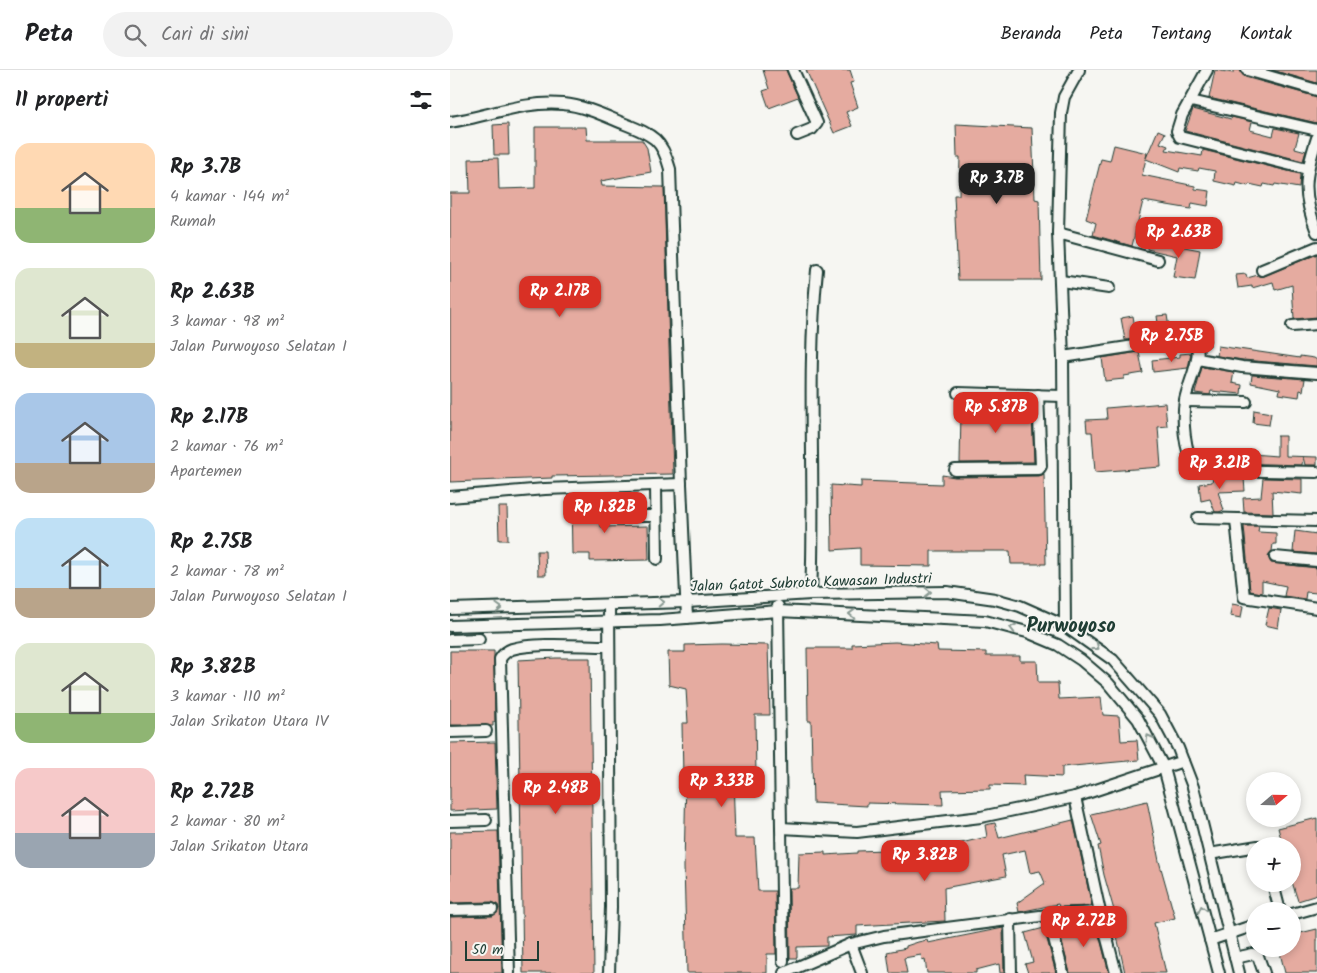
<!DOCTYPE html>
<html lang="id">
<head>
<meta charset="utf-8">
<style>
	:root { --surface:#fff; --page:#f2f2f2; --text:#202124; --muted:#757577; --line:#e0e0e0; --accent:#d93025 }
	body { margin:0; font-family:Kalam,sans-serif; background:var(--page); color:var(--text); height:100vh; display:flex; flex-direction:column; font-size:19px; white-space:nowrap }
	* { box-sizing:border-box; margin:0 }
	p { font-size:16px; color:var(--muted) }
	.icon { flex:none; width:28px; height:28px; fill:none; stroke:currentColor; stroke-width:2; stroke-linecap:round; stroke-linejoin:round }
	.map { position:relative; flex:1; overflow:hidden }
	.panel { display:flex; flex-direction:column; background:var(--surface); width:450px }
	.panel>* { flex:none }
	.needle { width:32px; rotate:70deg }
	.tools { position:absolute; left:796px; top:702px; display:grid; gap:10px }
	.tools a { display:grid; place-items:center; width:55px; height:55px; border-radius:50%; background:var(--surface); box-shadow:0 2px 8px #0003; font-size:25px }
	.scale { position:absolute; left:15px; bottom:12px; width:74px; box-sizing:border-box; padding-left:5px; border:2px solid #1f3d34; border-top:0; font-size:14px; line-height:18px; white-space:nowrap; color:#1f3d34; -webkit-text-stroke:4px #f6f6f2; paint-order:stroke }
	.price { position:absolute; translate:-50% -42px; padding:0 11px; border-radius:10px; background:var(--accent); color:#fff; font-size:16px; line-height:32px; filter:drop-shadow(0 1px 2px #0008) }
	.price::after { content:''; position:absolute; left:50%; top:30px; width:15px; height:11px; margin-left:-8px; background:inherit; clip-path:polygon(0 0,100% 0,50% 100%) }
	.price.active { background:#222; color:#fff }
	ul { padding:0; list-style:none }
	li { display:flex; align-items:center; gap:15px; height:125px; padding:0 15px }
	li span { display:grid; place-items:center; flex:none; width:140px; height:100px; border-radius:15px; color:#555 }
	li>.icon { margin-inline-start:auto }
	span .icon { width:60px; height:60px; fill:#fffc; stroke-width:1 }
	li b { font-size:21px }
	h2 { display:flex; justify-content:space-between; align-items:center; height:60px; padding:0 15px; font-size:21px }
	header { display:flex; align-items:center; gap:30px; box-sizing:border-box; height:70px; padding:0 25px; background:var(--surface); border-bottom:1px solid var(--line) }
	header strong { font-size:24px }
	nav { display:flex; gap:28px; margin-inline-start:auto; font-size:18px }
	.search { width:350px; height:45px; background:var(--page); display:flex; align-items:center; gap:12px; box-sizing:border-box; padding:0 18px; border-radius:28px; color:var(--muted); font-size:19px }
	main { display:flex; flex:1; min-height:0 }
	.map>svg:first-child { display:block }
</style>
</head>
<body>
<header>
<strong>Peta</strong>
<div class="search"><svg class="icon" aria-label="search" viewBox="0 0 24 24"><circle cx="10" cy="10" r="6"/><path d="M15 15l6 6"/></svg>Cari di sini</div>
<nav><a>Beranda</a><a>Peta</a><a>Tentang</a><a>Kontak</a></nav>
</header>
<main>
<section class="panel">
<h2>11 properti<svg class="icon" aria-label="filters" viewBox="0 0 24 24"><path d="M4 7h16M4 17h16"/><circle cx="9" cy="7" r="2"/><circle cx="15" cy="17" r="2"/></svg></h2>
<ul>
<li><span style="background:linear-gradient(#ffd9b3 65%,#8fb573 0)"><svg class="icon" aria-label="home" viewBox="0 0 24 24"><path d="M3 11l9-7 9 7M6 9v11h12V9"/></svg></span><div><b>Rp 3.7B</b><p>4 kamar · 144 m²</p><p>Rumah</p></div></li>
<li><span style="background:linear-gradient(#dfe7d0 75%,#c2b280 0)"><svg class="icon" aria-label="home" viewBox="0 0 24 24"><path d="M3 11l9-7 9 7M6 9v11h12V9"/></svg></span><div><b>Rp 2.63B</b><p>3 kamar · 98 m²</p><p>Jalan Purwoyoso Selatan I</p></div></li>
<li><span style="background:linear-gradient(#a9c7e8 70%,#b9a48a 0)"><svg class="icon" aria-label="home" viewBox="0 0 24 24"><path d="M3 11l9-7 9 7M6 9v11h12V9"/></svg></span><div><b>Rp 2.17B</b><p>2 kamar · 76 m²</p><p>Apartemen</p></div></li>
<li><span style="background:linear-gradient(#bfe0f5 70%,#b9a48a 0)"><svg class="icon" aria-label="home" viewBox="0 0 24 24"><path d="M3 11l9-7 9 7M6 9v11h12V9"/></svg></span><div><b>Rp 2.75B</b><p>2 kamar · 78 m²</p><p>Jalan Purwoyoso Selatan I</p></div></li>
<li><span style="background:linear-gradient(#dfe7d0 70%,#8fb573 0)"><svg class="icon" aria-label="home" viewBox="0 0 24 24"><path d="M3 11l9-7 9 7M6 9v11h12V9"/></svg></span><div><b>Rp 3.82B</b><p>3 kamar · 110 m²</p><p>Jalan Srikaton Utara IV</p></div></li>
<li><span style="background:linear-gradient(#f6c9c9 65%,#9aa5b1 0)"><svg class="icon" aria-label="home" viewBox="0 0 24 24"><path d="M3 11l9-7 9 7M6 9v11h12V9"/></svg></span><div><b>Rp 2.72B</b><p>2 kamar · 80 m²</p><p>Jalan Srikaton Utara</p></div></li>
</ul>
</section>
<div class="map">
<svg width="867" height="903" viewBox="0 0 867 903">
	<rect width="100%" height="100%" fill="#f6f6f2"/>
	<filter id="ink" filterUnits="userSpaceOnUse"><feTurbulence type="fractalNoise" baseFrequency=".02" numOctaves="2"/><feDisplacementMap in="SourceGraphic" scale="10" xChannelSelector="R" yChannelSelector="G"/><feConvolveMatrix kernelMatrix="1 2 1 2 8 2 1 2 1" color-interpolation-filters="sRGB"/></filter>
	<g filter="url(#ink)">
		<g fill="#e5aba0" stroke="#1f3d34">
			<path d="M313 0H336L348 27 319 38 313 21 319 19Z"/>
			<path d="M356 0H400L404 12 400 13 408 37 396 42 402 56 384 63Z"/>
			<path d="M765 0 783 3V0H790L795 7 867 27V53L759 28Z"/>
			<path d="M822 0H867V13Z"/>
			<path d="M743 39 781 49 782 47 802 52 800 60 823 66 825 58 849 63 845 78 856 81 853 91 735 61Z"/>
			<path d="M58 54 59 85H44L43 55Z"/>
			<path d="M506 54 582 58 585 129 589 130 591 210H508L504 125H509L510 87H507Z"/>
			<path d="M85 57H136L137 70H192L197 78 201 102 151 111 152 116 214 117 223 404 102 406V408L0 412V123H20L19 89 48 88 49 119 85 118Z"/>
			<path d="M708 60 715 63 710 73 718 76 716 80 752 86 753 80 850 104 849 118 825 114 824 116 814 114 813 117 799 114 798 116 787 113 786 116 764 111 765 101 749 98 748 101 730 98 729 102 696 89 692 105 745 116V119L760 121 758 136 742 133 741 139 693 131 682 176 643 165 646 153 636 149 651 89 660 91 664 75 697 83 696 88Z"/>
			<path d="M698 170 750 180 745 210 723 207 727 186 697 179Z"/>
			<path d="M867 184V247L844 249 842 215 825 220 823 212 802 218V216L788 218 786 205 796 204 797 208 808 205 814 206Z"/>
			<path d="M717 245 720 264 700 267 699 254 708 253 707 246Z"/>
			<path d="M683 246 687 269 675 270 671 248Z"/>
			<path d="M747 259H760V276H754Z"/>
			<path d="M768 276 850 288V286L864 288 867 290V296L793 290 767 286Z"/>
			<path d="M689 282 693 303 674 306V309L655 311 652 288Z"/>
			<path d="M741 283 738 298 703 302 702 290 730 287V284Z"/>
			<path d="M752 297 784 302 782 313 792 315 791 324 761 321 760 325 745 323Z"/>
			<path d="M802 305 855 309 853 321 850 320 849 327 829 324 830 319 801 313Z"/>
			<path d="M519 330 566 332 565 342H582L584 392 510 393 511 341H518Z"/>
			<path d="M715 333 717 356 708 357 711 397 645 402 642 362H637L636 350 657 349 656 338Z"/>
			<path d="M804 340 821 343 819 355 803 353Z"/>
			<path d="M827 366H835V386L867 387V395H855L853 387 852 395 751 392 752 384 789 389V383L827 386Z"/>
			<path d="M594 404 596 494H561L560 481H481V496L410 495V478L382 480 381 415 411 417V411L492 414V405L505 407 589 406Z"/>
			<path d="M763 407 794 408 795 421 768 422 774 440 769 442H765L760 429 751 431 749 414 762 412Z"/>
			<path d="M813 408 852 409V424L822 421 823 443 794 442 793 428 811 427Z"/>
			<path d="M150 424 151 457 198 456 199 490 140 491V484H122L121 427Z"/>
			<path d="M48 437H57L58 470H49Z"/>
			<path d="M794 456H809L808 462 826 463V474H823L822 481 818 486 821 493 867 498V523L856 522 855 529 834 526 836 516 812 511V523L800 521Z"/>
			<path d="M845 461 867 464V484L843 482Z"/>
			<path d="M87 481H95L96 505H88Z"/>
			<path d="M782 534 793 536 791 548 780 546Z"/>
			<path d="M819 538 831 540 828 558 815 555Z"/>
			<path d="M445 572 487 575 488 581 536 582V586H570V591H587L588 613H608L609 629 651 627 653 645 669 646 671 671 687 670 689 690 612 697V707L573 705 574 716 540 715V719L492 720 493 735 417 733V736L363 733 361 651H358L357 578H402V574Z"/>
			<path d="M272 574 318 575 320 645H305L306 707H283L285 768H305L308 821H325L326 884H317V903H237L234 797 236 707H233L232 653H238L236 619 219 615 218 582H235V575Z"/>
			<path d="M0 581H44L45 652H43V656L0 655Z"/>
			<path d="M106 588H140L144 903H73L68 590Z"/>
			<path d="M45 672 47 739 0 741V673Z"/>
			<path d="M697 731 709 791 725 848 704 853 716 903H675L667 866 671 865 654 805 648 776 651 775 641 744Z"/>
			<path d="M867 748V825L848 831 842 812V776H833L828 758Z"/>
			<path d="M623 750 642 836 609 837 608 834 569 842 567 833 595 813 590 801 580 803 575 780 552 785 556 806 494 818 495 851 407 856V865L377 867V876L347 877V888H340L339 818H348L349 783 375 782V785L407 783V781L463 779V786L495 785 494 777 537 767 535 755 545 753 549 768Z"/>
			<path d="M48 761 52 903H0V847L43 846 49 839 48 835 42 832 0 833V762Z"/>
			<path d="M645 849 659 903H620L608 857 627 854 626 850Z"/>
			<path d="M553 858 554 903H550L549 894 526 900V903H477L475 889 472 890 471 885 454 888 457 903H440L437 882 456 878V876L468 872 477 870 478 873Z"/>
			<path d="M594 858 606 903H578L575 894 583 892 575 863Z"/>
			<path d="M867 859V903H835L829 879H842V865Z"/>
		</g>
		<g fill="none" stroke-linecap="round" stroke-linejoin="round">
			<g stroke="#1f3d34" stroke-width="14">
				<g id="minor">
					<path d="M343 0 367 53 362 59 347 65"/>
					<path d="M757 0 732 45 727 61 730 67 857 99"/>
					<path d="M797 0 867 20"/>
					<path d="M741 31 867 60"/>
					<path d="M0 52C37 47 75 30 113 34 135 36 155 46 175 54 203 65 212 69 220 99L231 414"/>
					<path d="M867 68C854 107 852 124 867 162"/>
					<path d="M608 163 708 190"/>
					<path d="M812 200 867 177"/>
					<path d="M611 211 659 218"/>
					<path d="M842 256 867 254"/>
					<path d="M613 287 743 267C756 283 738 312 735 330 732 350 734 380 745 398L760 400 867 402"/>
					<path d="M748 289 792 297 867 303"/>
					<path d="M508 323 613 326"/>
					<path d="M735 331 796 332"/>
					<path d="M505 400 589 399 591 396 588 325"/>
					<path d="M206 416 207 489"/>
					<path d="M0 427 95 419 231 414 237 548"/>
					<path d="M161 446H206"/>
					<path d="M748 448 867 451"/>
					<path d="M786 450 794 527 867 538"/>
					<path d="M825 487 867 491"/>
					<path d="M361 524C366 416 356 307 367 200"/>
					<path d="M159 534 161 837 159 903"/>
					<path d="M328 536 331 758 407 762 531 747 625 727 733 691"/>
					<path d="M0 539 237 532 361 524 497 522 545 529 570 536 615 556 663 590 710 644 728 678 743 717 789 903"/>
					<path d="M0 556 210 550 328 541 535 551 577 562 608 575 631 590 658 613 688 649 714 698 769 903"/>
					<path d="M615 556 613 287 608 163 611 43 614 27 629 0"/>
					<path d="M0 570 29 569"/>
					<path d="M0 662 36 661"/>
					<path d="M625 727 650 842 666 903"/>
					<path d="M0 751 36 750"/>
					<path d="M331 758 333 891"/>
					<path d="M759 784 808 776"/>
					<path d="M823 814 830 841"/>
					<path d="M0 840 42 839"/>
					<path d="M842 844 867 837"/>
					<path d="M598 845 613 903"/>
					<path d="M560 849 561 903"/>
					<path d="M760 870 805 855"/>
					<path d="M401 874 412 903"/>
					<path d="M785 888 803 884 808 886 814 903"/>
					<path d="M59 903 50 589C53 584 56 581 62 579 86 572 131 576 157 576"/>
					<path d="M334 903 401 874 434 866 598 845 650 842"/>
				</g>
			</g>
			<use href="#minor" stroke="#f6f6f2" stroke-width="10"/>
		</g>
		<defs><path id="oneway-chevron" d="M-2-3.5L2.5 0L-2 3.5" fill="none" stroke-width="1.6" stroke-linecap="round" stroke-linejoin="round" transform="scale(1.25)"/></defs>
		<g stroke="#8a9a93">
			<use href="#oneway-chevron" transform="translate(478 522) rotate(-1)"/>
			<use href="#oneway-chevron" transform="translate(211 532) rotate(-2)"/>
			<use href="#oneway-chevron" transform="translate(49 538) rotate(-2)"/>
			<use href="#oneway-chevron" transform="translate(402 544) rotate(-178)"/>
			<use href="#oneway-chevron" transform="translate(563 558) rotate(-166)"/>
			<use href="#oneway-chevron" transform="translate(646 577) rotate(37)"/>
			<use href="#oneway-chevron" transform="translate(699 668) rotate(-120)"/>
			<use href="#oneway-chevron" transform="translate(752 839) rotate(-105)"/>
		</g>
	</g>
	<g text-anchor="middle" stroke-width="4" stroke-linejoin="round" paint-order="stroke">
		<g font-size="15" fill="#1f3d34" stroke="#f6f6f2">
			<text transform="translate(361 512) rotate(-2)" y="5">Jalan Gatot Subroto Kawasan Industri</text>
		</g>
		<g font-size="20" font-weight="bold" fill="#1f3d34" stroke="#f6f6f2">
			<text x="621" y="562">Purwoyoso</text>
		</g>
	</g>
</svg>
<div class="tools">
<a><svg class="needle" viewBox="-14 -14 28 28"><path d="M0-13l5 13h-10z" fill="#e53935"/><path d="M0 13l5-13h-10z" fill="#757577"/></svg></a>
<a>+</a>
<a>−</a>
</div>
<div class="scale">50 m</div>
<b class="price active" style="left:547px;top:135px">Rp 3.7B</b>
<b class="price" style="left:729px;top:189px">Rp 2.63B</b>
<b class="price" style="left:110px;top:248px">Rp 2.17B</b>
<b class="price" style="left:722px;top:293px">Rp 2.75B</b>
<b class="price" style="left:546px;top:364px">Rp 5.87B</b>
<b class="price" style="left:770px;top:420px">Rp 3.21B</b>
<b class="price" style="left:155px;top:464px">Rp 1.82B</b>
<b class="price" style="left:272px;top:738px">Rp 3.33B</b>
<b class="price" style="left:106px;top:745px">Rp 2.48B</b>
<b class="price" style="left:475px;top:812px">Rp 3.82B</b>
<b class="price" style="left:634px;top:878px">Rp 2.72B</b>
</div>
</main>
</body>
</html>
